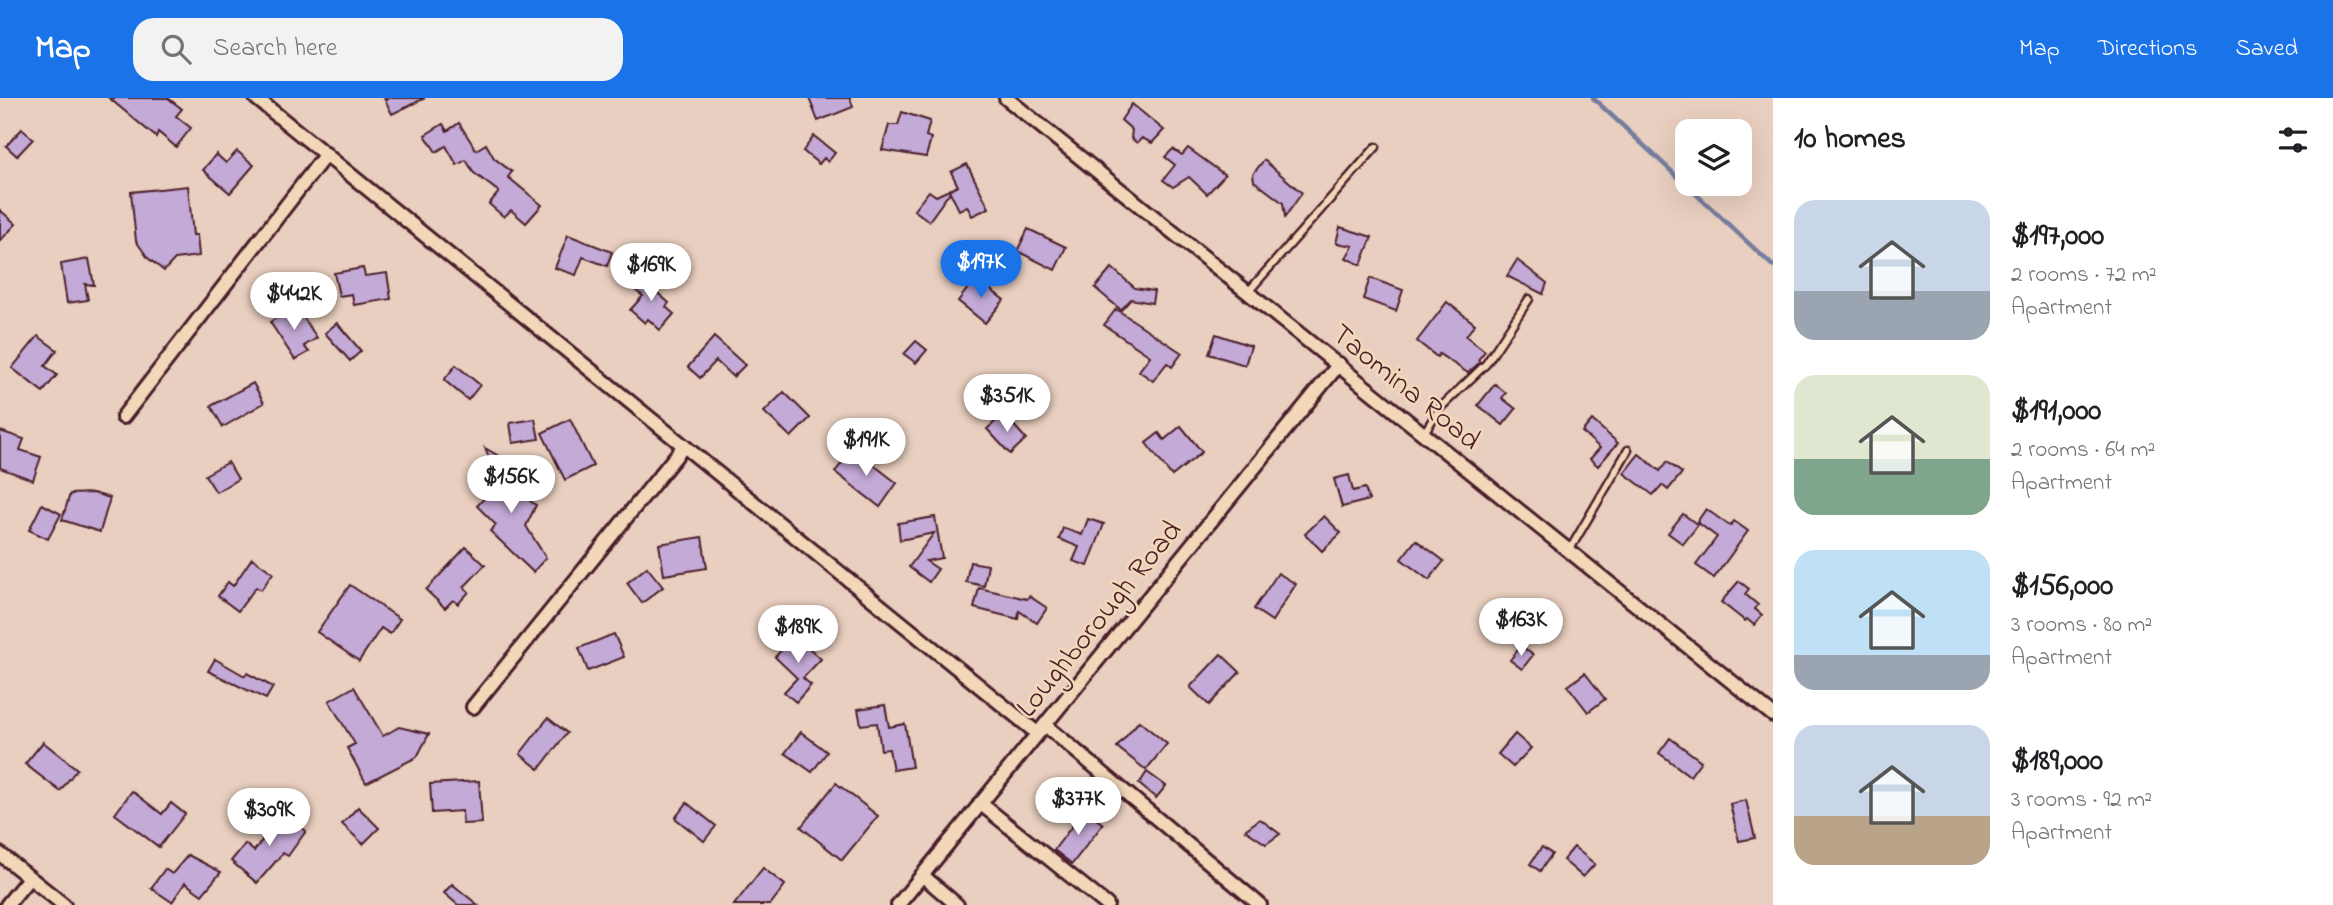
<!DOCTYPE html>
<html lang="en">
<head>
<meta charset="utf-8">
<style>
	:root { --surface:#fff; --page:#f2f2f2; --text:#202124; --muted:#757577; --accent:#1a73e8 }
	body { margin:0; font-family:"Indie Flower",sans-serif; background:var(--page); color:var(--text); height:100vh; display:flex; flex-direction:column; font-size:26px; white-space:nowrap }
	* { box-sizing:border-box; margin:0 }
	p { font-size:23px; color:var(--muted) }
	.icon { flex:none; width:38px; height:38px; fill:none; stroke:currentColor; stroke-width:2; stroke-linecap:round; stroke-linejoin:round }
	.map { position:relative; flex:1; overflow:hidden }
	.panel { display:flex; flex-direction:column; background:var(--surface); width:560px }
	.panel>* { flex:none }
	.fabs { position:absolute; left:1675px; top:21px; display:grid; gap:14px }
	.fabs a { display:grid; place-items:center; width:77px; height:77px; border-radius:14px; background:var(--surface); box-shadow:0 7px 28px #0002; font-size:35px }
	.price { position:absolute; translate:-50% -60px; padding:0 16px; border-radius:24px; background:#fff; color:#222; font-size:23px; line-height:46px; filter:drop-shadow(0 2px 4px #0008) }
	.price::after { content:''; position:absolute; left:50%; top:42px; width:21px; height:16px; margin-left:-10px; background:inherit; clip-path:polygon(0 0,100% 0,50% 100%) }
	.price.current { background:var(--accent); color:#fff }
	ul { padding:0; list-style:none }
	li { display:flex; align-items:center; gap:21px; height:175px; padding:0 21px }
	li span { display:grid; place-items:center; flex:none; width:196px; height:140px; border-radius:21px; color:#555 }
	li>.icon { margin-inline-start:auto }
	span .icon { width:84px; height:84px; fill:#fffc; stroke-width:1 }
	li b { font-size:30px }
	h2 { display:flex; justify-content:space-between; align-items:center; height:84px; padding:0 21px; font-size:30px }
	header { display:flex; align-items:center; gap:42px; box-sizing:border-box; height:98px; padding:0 35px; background:var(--accent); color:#fff }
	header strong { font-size:33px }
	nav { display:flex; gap:38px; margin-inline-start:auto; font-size:24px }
	.search { width:490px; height:63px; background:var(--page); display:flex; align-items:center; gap:18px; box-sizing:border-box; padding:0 24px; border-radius:21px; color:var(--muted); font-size:26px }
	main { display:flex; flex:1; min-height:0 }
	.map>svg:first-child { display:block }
</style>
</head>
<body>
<header>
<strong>Map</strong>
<div class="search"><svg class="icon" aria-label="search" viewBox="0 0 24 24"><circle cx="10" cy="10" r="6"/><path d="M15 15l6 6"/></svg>Search here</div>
<nav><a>Map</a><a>Directions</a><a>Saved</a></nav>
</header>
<main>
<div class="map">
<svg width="1773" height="807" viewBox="0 0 1773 807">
	<rect width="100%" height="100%" fill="#e9cfbf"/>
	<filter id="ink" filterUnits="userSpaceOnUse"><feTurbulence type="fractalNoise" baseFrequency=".0143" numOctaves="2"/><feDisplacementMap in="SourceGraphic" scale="14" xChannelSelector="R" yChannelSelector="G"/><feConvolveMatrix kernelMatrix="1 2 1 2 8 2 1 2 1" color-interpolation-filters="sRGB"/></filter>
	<g filter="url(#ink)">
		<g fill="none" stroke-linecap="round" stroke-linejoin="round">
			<path stroke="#757e9e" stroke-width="4.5" d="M1593 0 1773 168"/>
		</g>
		<g fill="#c4aad7" stroke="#4a1f2b" stroke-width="2">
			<path d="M109 0H168L182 11 176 18 191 30 176 49 158 34 156 39Z"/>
			<path d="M384 0H425L392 16Z"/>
			<path d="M809 0H850L853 9 818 23Z"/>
			<path d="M1132 6 1164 32 1152 45 1142 40 1137 45 1131 40 1132 32 1121 22Z"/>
			<path d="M902 14 930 23 926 38 931 40 926 59 882 52 889 27H898Z"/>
			<path d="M459 25 476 52 486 46 494 60 512 74 508 79 542 107 526 125 511 112 504 119 489 106 499 94 474 75 466 62 457 67 446 48 436 54 425 37 443 26 447 33Z"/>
			<path d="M22 31 33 41 17 58 6 48Z"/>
			<path d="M814 38 835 55 828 64 824 60 819 66 803 53Z"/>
			<path d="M1188 50 1225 77 1207 96 1189 79 1173 89 1163 82 1175 67 1165 59 1173 51 1182 57Z"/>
			<path d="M237 53 254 67 230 95 203 72 216 56 226 65Z"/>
			<path d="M1264 62 1302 95 1285 119 1283 105 1254 83 1253 76Z"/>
			<path d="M967 66 989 110 972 118 967 108 959 112 950 94 929 123 914 112 929 93 936 98 958 88 951 74Z"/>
			<path d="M188 88 193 137H197L199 158 175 161 164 173 148 160 136 143 131 94Z"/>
			<path d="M0 112 16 126 0 143Z"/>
			<path d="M1340 129 1372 139 1361 167 1346 160 1353 148 1336 145Z"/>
			<path d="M1028 131 1066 149 1055 172 1017 153Z"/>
			<path d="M568 137 612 154 607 168 583 159 576 177 555 170Z"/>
			<path d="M89 161 94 187 85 186 88 202 67 205 61 166Z"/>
			<path d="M1517 162 1547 185 1543 196 1507 178Z"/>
			<path d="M363 170 365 178 387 175 391 201 354 207 352 196 339 198 334 175Z"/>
			<path d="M1112 170 1135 190 1154 193 1152 205 1131 201 1121 212 1095 190Z"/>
			<path d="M646 172 657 181 651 189 669 205 666 209 674 216 660 232 648 221 645 225 630 212 643 198 632 190Z"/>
			<path d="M976 180 1004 202 985 225 958 203Z"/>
			<path d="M1370 180 1403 192 1396 213 1363 201Z"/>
			<path d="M1447 204 1475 226 1466 238 1485 253 1478 262 1480 264 1468 275 1439 256 1437 259 1417 243Z"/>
			<path d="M296 208 317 240 304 248 309 254 295 262 270 224Z"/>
			<path d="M1116 211 1182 255 1172 269 1167 265 1153 283 1139 273 1150 258 1104 227Z"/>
			<path d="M337 225 361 253 350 263 325 235Z"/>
			<path d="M1216 236 1251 248 1245 267 1209 256Z"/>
			<path d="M38 238 57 252 45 268 57 277 43 294 12 270Z"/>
			<path d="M714 239 745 267 733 279 716 263 700 280 688 269Z"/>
			<path d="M916 243 927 252 916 265 904 256Z"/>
			<path d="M456 267 480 287 468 302 444 282Z"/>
			<path d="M253 285 264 305 223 329 211 308Z"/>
			<path d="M1495 286 1506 295 1502 300 1516 311 1503 327 1478 307Z"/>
			<path d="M784 294 810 320 791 339 764 314Z"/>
			<path d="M1004 316 1026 341 1010 356 987 331Z"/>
			<path d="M535 321 539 341 513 345 510 325Z"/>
			<path d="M570 321 593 368 565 382 542 335Z"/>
			<path d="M1592 322 1618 345 1598 368 1590 361 1600 350 1582 334Z"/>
			<path d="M1181 328 1202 354 1172 378 1146 345 1159 335 1164 342Z"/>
			<path d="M0 333 24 341 20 352 41 359 33 382 0 370Z"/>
			<path d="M485 350 519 370 507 387 536 407 526 428 546 460 533 474 490 433 496 427 477 408 499 384Z"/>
			<path d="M853 351 897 385 880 409 835 374Z"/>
			<path d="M1639 356 1660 373 1667 364 1682 375 1668 392 1662 387 1653 397 1624 375Z"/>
			<path d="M228 364 238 381 216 394 205 377Z"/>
			<path d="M1349 377 1353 393 1365 390 1369 402 1342 409 1334 381Z"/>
			<path d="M93 395 110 400 100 434 62 422 70 396Z"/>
			<path d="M42 406 61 416 48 441 29 432Z"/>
			<path d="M1706 411 1730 428 1734 423 1748 433 1714 480 1696 467 1717 439 1697 424Z"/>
			<path d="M1683 416 1698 427 1683 446 1668 435Z"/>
			<path d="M1324 418 1341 435 1322 453 1305 436Z"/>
			<path d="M935 419 942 460 926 463 938 471 929 484 909 469 934 435 900 442 898 425Z"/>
			<path d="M1088 421 1104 426 1088 468 1073 463 1079 449 1059 441 1063 430 1082 437Z"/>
			<path d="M702 439 707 470 664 477 659 446Z"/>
			<path d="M1416 442 1444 463 1429 482 1401 461Z"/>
			<path d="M466 449 485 467 464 489 469 494 458 506 453 502 445 510 426 492Z"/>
			<path d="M252 460 273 475 261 492 256 489 238 513 218 498 228 484 233 488Z"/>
			<path d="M970 464 988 467 984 488 966 484Z"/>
			<path d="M647 469 663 489 642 505 627 485Z"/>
			<path d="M1278 475 1296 486 1272 523 1254 511Z"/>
			<path d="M1739 483 1749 491 1745 496 1758 507 1755 511 1762 517 1754 527 1747 521 1745 523 1721 504Z"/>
			<path d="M350 487 400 521 390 536 381 530 359 563 317 534Z"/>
			<path d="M979 490 1027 501 1029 498 1047 510 1037 525 1019 513 1018 521 974 510Z"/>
			<path d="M1498 504 1523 525 1512 539 1487 519Z"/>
			<path d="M614 536 624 559 588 573 579 550Z"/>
			<path d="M795 537 821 561 803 580 811 587 796 604 784 594 797 580 775 559Z"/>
			<path d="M1521 548 1533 557 1522 571 1510 562Z"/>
			<path d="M1221 556 1240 574 1209 607 1190 589Z"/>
			<path d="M215 561 245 578 247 575 273 589 266 601 208 573Z"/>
			<path d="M1585 575 1605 601 1588 614 1568 588Z"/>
			<path d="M354 589 383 638 399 629 429 636 417 659 366 685 347 650 355 646 329 603Z"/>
			<path d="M885 607 889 629 905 626 912 669 893 672 889 651 881 652 877 625 861 627 858 611Z"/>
			<path d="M548 620 567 635 539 671 520 656Z"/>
			<path d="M1139 623 1167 646 1146 672 1117 649Z"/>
			<path d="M801 634 827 654 812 674 785 655Z"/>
			<path d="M1515 636 1531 650 1513 669 1498 656Z"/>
			<path d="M1670 640 1701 663 1690 678 1659 655Z"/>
			<path d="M43 644 77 671 60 693 25 666Z"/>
			<path d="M1147 674 1166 688 1156 700 1139 686Z"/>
			<path d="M479 683 482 725 463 726 462 713 432 715 430 686Z"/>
			<path d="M836 685 878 718 842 762 801 729Z"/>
			<path d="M132 693 162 716 171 705 185 716 159 749 115 716Z"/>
			<path d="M1746 702 1755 740 1739 743 1730 706Z"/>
			<path d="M687 705 716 728 704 743 675 720Z"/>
			<path d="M358 709 379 730 363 746 342 726Z"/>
			<path d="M1084 712 1103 726 1072 766 1054 752Z"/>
			<path d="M282 715 306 733 288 758 283 755 257 785 231 763 245 746 254 753Z"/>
			<path d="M1260 721 1280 736 1266 746 1245 732Z"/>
			<path d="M1542 749 1552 756 1540 773 1530 766Z"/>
			<path d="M1574 749 1595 766 1583 779 1563 762Z"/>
			<path d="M188 757 221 774 202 797 185 785 172 804 151 790 165 771 172 776Z"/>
			<path d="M763 770 785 787 770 807H734Z"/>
			<path d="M452 786 478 807H458L444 795Z"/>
		</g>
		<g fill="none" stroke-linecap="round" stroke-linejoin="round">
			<g stroke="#4a1f2b" stroke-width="11">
				<g id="lane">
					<path d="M1248 194 1376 49"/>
					<path d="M1424 335 1440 310 1486 266 1529 201"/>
					<path d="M1569 453 1628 352"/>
				</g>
			</g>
			<g stroke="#4a1f2b" stroke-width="18">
				<g id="street">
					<path d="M256 0 1037 635"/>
					<path d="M1006 0 1773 617"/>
					<path d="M123 319 326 56"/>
					<path d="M473 609 684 348"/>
					<path d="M1045 627 1260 807"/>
					<path d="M980 705 1107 807"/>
					<path d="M0 756 64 807"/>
					<path d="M922 777 957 807"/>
					<path d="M7 807 29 780"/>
					<path d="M898 807 1339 266"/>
				</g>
			</g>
			<use href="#lane" stroke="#f2d8b9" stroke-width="6"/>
			<use href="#street" stroke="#f2d8b9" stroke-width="12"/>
		</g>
	</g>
	<g text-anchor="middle" stroke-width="5" stroke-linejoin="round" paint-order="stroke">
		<g font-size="30" fill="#4a1f2b" stroke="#f2d8b9">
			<text transform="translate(1407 288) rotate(39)" y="10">Taomina Road</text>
			<text transform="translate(1098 520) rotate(-51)" y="10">Loughborough Road</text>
		</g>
	</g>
</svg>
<div class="fabs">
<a><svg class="icon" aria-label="layers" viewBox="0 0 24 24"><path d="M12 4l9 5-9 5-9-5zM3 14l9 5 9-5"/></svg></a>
</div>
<b class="price current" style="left:981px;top:202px">$197K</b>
<b class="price" style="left:651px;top:205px">$169K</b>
<b class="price" style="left:294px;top:234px">$442K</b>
<b class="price" style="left:1007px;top:336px">$351K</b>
<b class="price" style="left:866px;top:380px">$191K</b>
<b class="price" style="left:511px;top:417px">$156K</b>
<b class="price" style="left:1521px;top:560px">$163K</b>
<b class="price" style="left:798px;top:567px">$189K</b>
<b class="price" style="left:1078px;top:739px">$377K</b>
<b class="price" style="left:269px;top:750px">$309K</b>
</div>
<section class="panel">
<h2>10 homes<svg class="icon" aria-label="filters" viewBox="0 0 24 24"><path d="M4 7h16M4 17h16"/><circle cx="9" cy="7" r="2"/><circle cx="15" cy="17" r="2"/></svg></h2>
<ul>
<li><span style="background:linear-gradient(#c9d6e8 65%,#9aa5b1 0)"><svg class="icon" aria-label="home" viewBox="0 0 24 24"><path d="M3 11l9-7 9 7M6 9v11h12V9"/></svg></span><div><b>$197,000</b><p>2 rooms · 72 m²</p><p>Apartment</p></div></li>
<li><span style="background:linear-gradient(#dfe7d0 60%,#7fa58c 0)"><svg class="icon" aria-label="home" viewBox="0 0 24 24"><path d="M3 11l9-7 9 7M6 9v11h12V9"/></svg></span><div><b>$191,000</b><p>2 rooms · 64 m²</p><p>Apartment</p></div></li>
<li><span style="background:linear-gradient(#bfe0f5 75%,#9aa5b1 0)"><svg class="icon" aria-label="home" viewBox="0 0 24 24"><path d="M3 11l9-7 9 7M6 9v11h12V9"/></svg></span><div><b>$156,000</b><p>3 rooms · 80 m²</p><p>Apartment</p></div></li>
<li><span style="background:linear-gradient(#c9d6e8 65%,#b9a48a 0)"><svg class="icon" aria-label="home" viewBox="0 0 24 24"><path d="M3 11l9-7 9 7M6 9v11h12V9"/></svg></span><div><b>$189,000</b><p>3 rooms · 92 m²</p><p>Apartment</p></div></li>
</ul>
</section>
</main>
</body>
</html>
